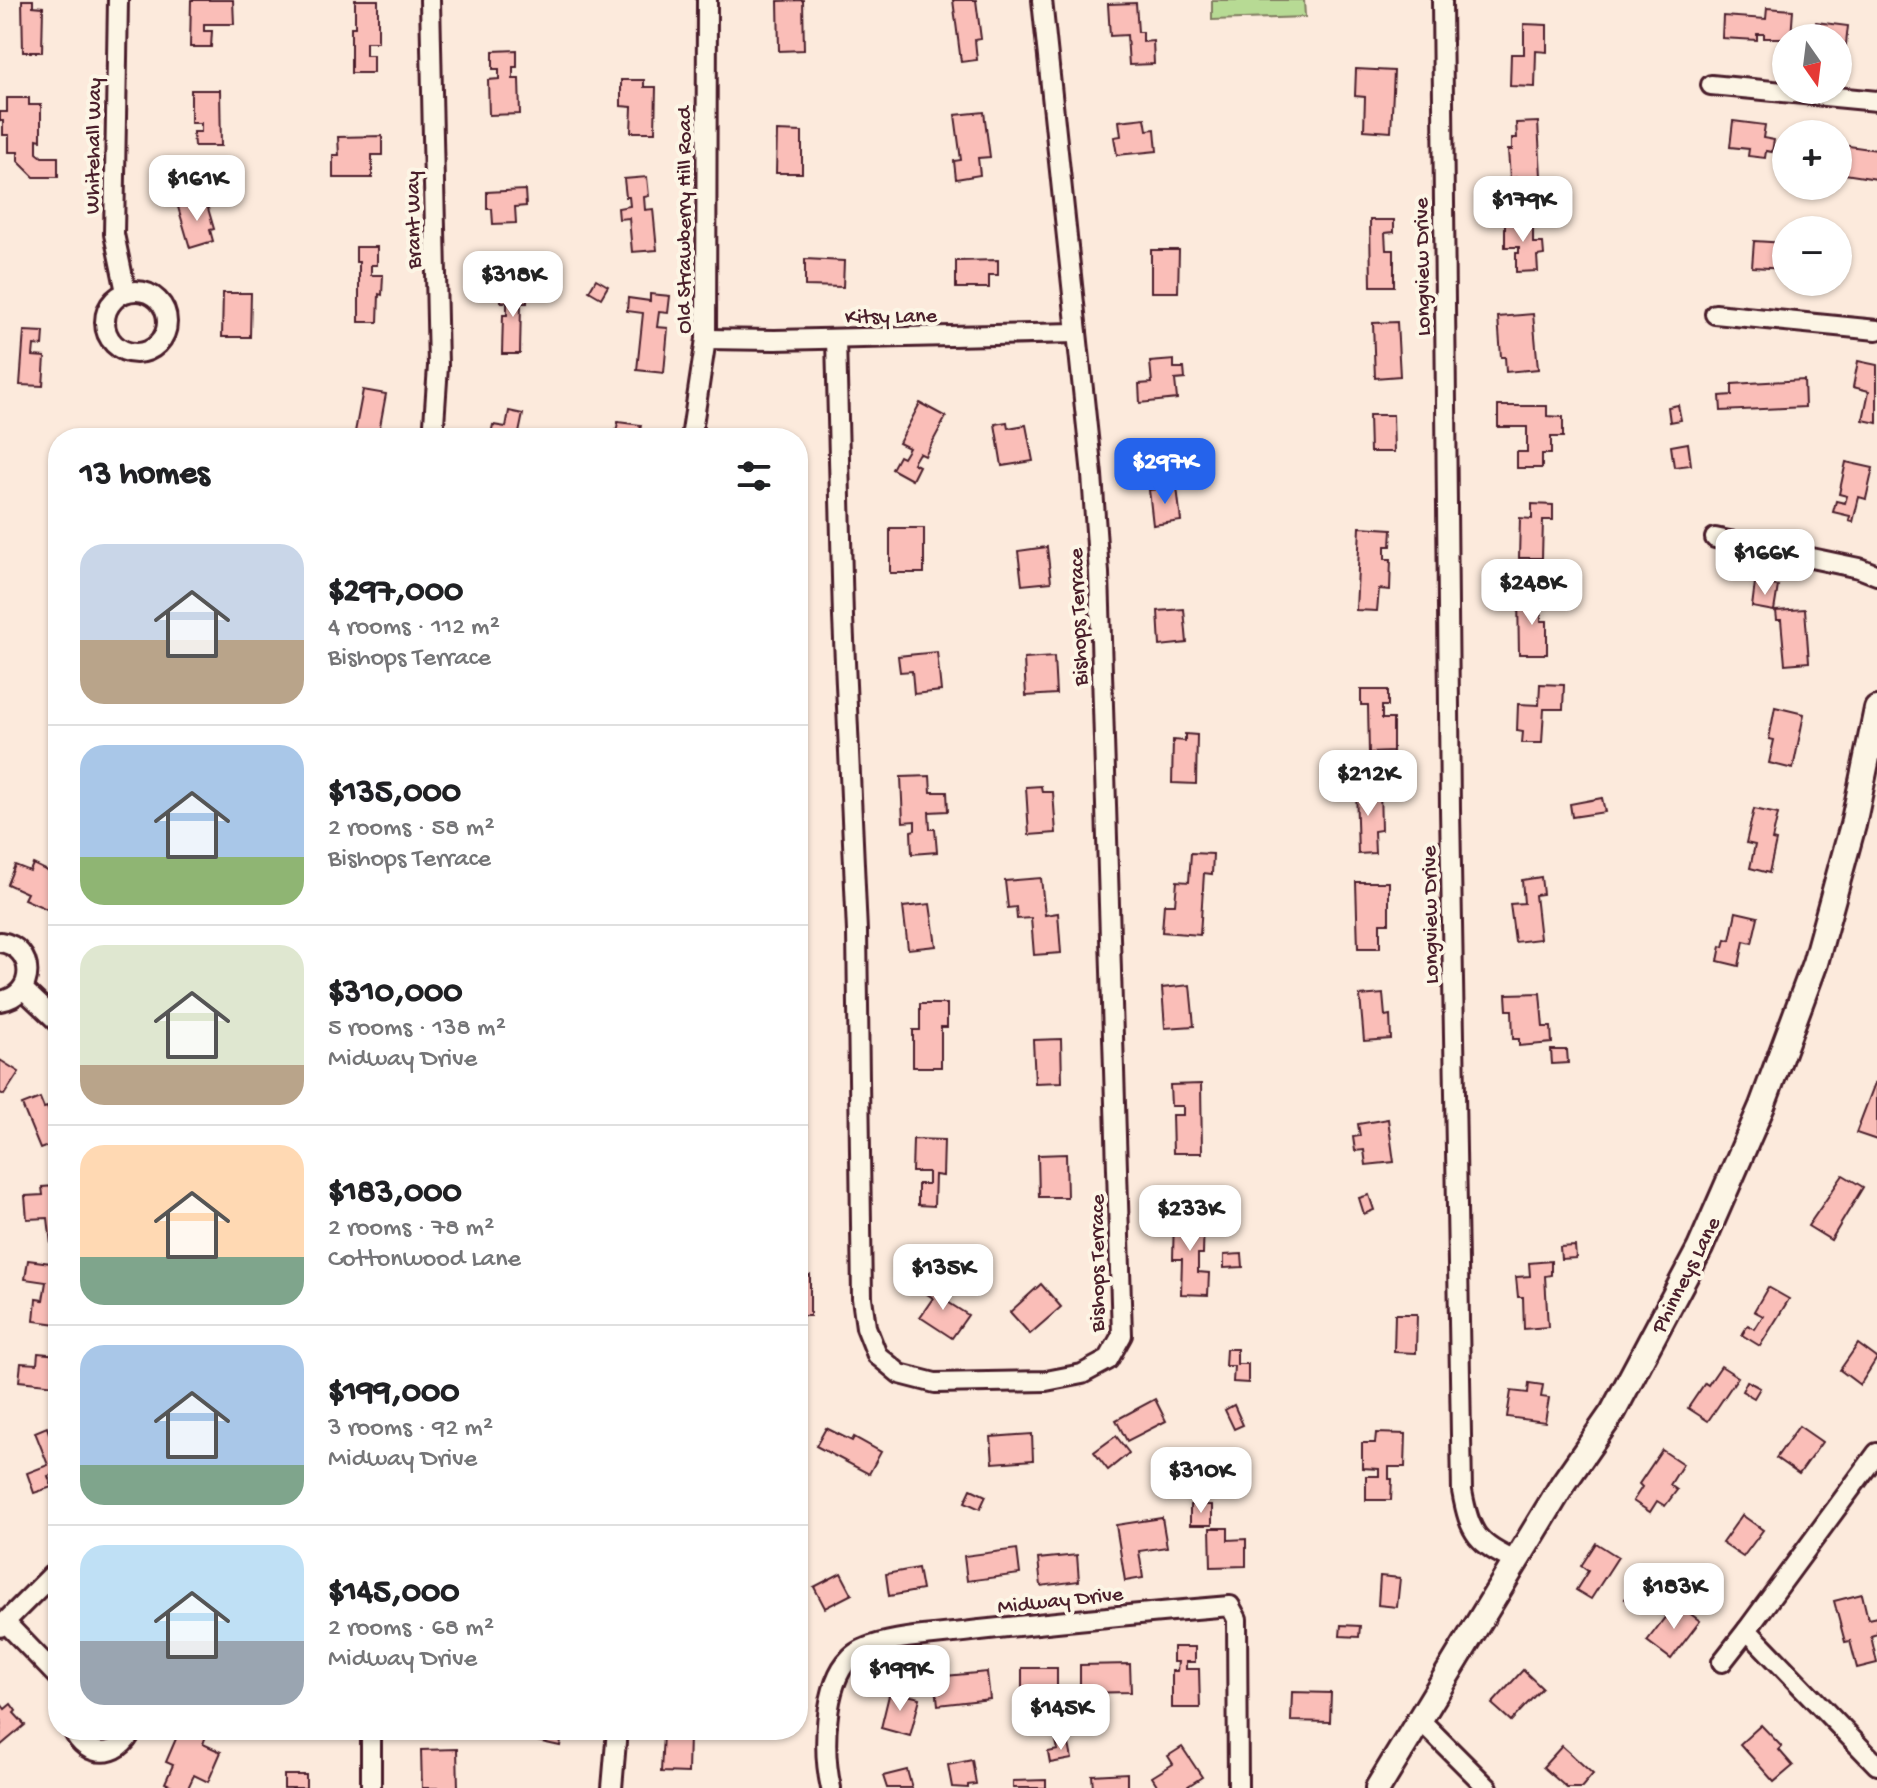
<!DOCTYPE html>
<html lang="en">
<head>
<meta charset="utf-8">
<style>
	:root { --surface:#fff; --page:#f6f6f6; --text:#202124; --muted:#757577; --line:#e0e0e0; --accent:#2563eb }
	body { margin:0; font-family:"Gochi Hand",sans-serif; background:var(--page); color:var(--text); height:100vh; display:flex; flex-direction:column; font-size:30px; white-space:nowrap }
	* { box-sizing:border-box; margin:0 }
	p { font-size:26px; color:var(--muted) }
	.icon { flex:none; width:44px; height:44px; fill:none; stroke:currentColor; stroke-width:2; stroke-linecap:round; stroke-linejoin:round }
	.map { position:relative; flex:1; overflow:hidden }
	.sheet { position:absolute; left:48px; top:428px; width:760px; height:1312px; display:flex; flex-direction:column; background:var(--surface); border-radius:32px; box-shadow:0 2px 6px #0004 }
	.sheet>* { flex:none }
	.needle { width:52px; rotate:166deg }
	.tools { position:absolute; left:1772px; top:24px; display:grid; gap:16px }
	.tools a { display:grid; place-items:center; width:80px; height:80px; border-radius:50%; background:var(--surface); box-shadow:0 2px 6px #0004; font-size:40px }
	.price { position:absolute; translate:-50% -68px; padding:0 18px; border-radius:16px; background:#fff; color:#222; font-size:26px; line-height:52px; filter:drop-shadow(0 2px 4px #0008) }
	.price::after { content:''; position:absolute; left:50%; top:48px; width:24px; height:18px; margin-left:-12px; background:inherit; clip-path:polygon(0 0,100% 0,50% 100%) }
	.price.on { background:var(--accent); color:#fff }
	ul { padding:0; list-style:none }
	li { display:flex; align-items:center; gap:24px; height:200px; padding:0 32px }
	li+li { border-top:2px solid var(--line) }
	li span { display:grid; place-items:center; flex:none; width:224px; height:160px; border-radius:24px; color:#555 }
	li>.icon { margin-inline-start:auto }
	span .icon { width:96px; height:96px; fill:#fffc; stroke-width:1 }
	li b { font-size:34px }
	h2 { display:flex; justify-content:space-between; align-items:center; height:96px; padding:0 32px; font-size:34px }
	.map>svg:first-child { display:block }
</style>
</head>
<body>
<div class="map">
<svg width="1877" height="1788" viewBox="0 0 1877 1788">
	<rect width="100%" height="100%" fill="#fceadc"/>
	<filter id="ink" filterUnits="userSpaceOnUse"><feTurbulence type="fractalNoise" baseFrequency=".0125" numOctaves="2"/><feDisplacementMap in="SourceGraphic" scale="16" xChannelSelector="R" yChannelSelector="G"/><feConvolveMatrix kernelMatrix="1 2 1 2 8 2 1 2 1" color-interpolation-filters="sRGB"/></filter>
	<g filter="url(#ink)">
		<path fill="#b7da94" stroke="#807c60" stroke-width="2" d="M1212 0H1304L1305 17 1212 20Z"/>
		<g fill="#fabeb8" stroke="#4a1f2b" stroke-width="2">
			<path d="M22 0H33V6L43 7 42 52H23Z"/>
			<path d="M191 0H233L234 24H204V31H212L211 47H190Z"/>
			<path d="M355 0H378V42H366V55H373V73H351V27H355Z"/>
			<path d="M803 0 804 50 779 51 778 1Z"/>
			<path d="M953 0H976L981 39 975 40 977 60 961 62Z"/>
			<path d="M1136 3 1138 32H1143V42L1153 41 1154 64 1129 65 1127 35 1110 36 1108 4Z"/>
			<path d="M1767 8 1793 10 1791 38H1764V34H1757V40L1722 38 1723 16 1766 19Z"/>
			<path d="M1816 22 1848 26 1845 53 1838 52V38H1814Z"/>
			<path d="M1524 24 1547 25V52L1536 51 1535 87 1510 86 1511 54H1524Z"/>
			<path d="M517 50V67H513V79H519L520 114 489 115 488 80 499 79V69H493V51Z"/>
			<path d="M1356 69 1394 71 1391 132 1364 130 1365 97 1355 96Z"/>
			<path d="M621 80H644V87H656L655 132H631L632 107 621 106Z"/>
			<path d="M191 90H220L221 146H194L193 132H201V123H191Z"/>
			<path d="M7 98H29V105H41V140L37 139V153L42 157H58V177H34L18 161V152H9V135H3V121H0V112H7Z"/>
			<path d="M984 112 990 157 978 158 980 175 956 179 954 161 961 160 955 115Z"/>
			<path d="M1145 118 1147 130 1155 129 1157 151 1117 155 1114 137 1121 136 1119 121Z"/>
			<path d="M1733 121 1765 125 1763 138 1774 140 1772 152 1766 151 1765 158 1748 156 1749 149 1730 147Z"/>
			<path d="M1538 122 1541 176 1510 178 1508 150H1512V138H1517L1516 123Z"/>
			<path d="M777 131 802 132V173H776Z"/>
			<path d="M382 136V155H372V178H333V155H339L338 137Z"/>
			<path d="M1842 145 1877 150V179L1838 173Z"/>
			<path d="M647 177 649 196 644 197 645 210 653 209 657 250 632 252 629 218 619 219 618 208 630 206 629 197H626L624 179Z"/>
			<path d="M525 190 526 206 515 207 516 223 493 224 492 209H487V192Z"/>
			<path d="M205 198 214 229 210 230 213 241 190 248 178 207Z"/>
			<path d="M1505 219H1533V243H1543L1544 255 1537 256 1538 271 1516 272V253H1519V247H1505Z"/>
			<path d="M1370 220H1394V232L1385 233 1386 250H1394V286H1371Z"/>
			<path d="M1754 241 1786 243V269L1752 267Z"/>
			<path d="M356 247H377V265H371V275H383L382 295 379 294 378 322H359V262H356Z"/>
			<path d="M1151 250H1179L1178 292H1151Z"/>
			<path d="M805 259 844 261 843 287 805 286Z"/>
			<path d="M998 260V275H989V288H956V261Z"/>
			<path d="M596 279 608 286 601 298 589 291Z"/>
			<path d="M502 287H527V303H521L520 354H502L503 315H507V302H501Z"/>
			<path d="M223 293H251L250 337H222Z"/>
			<path d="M650 294 670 296 668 313 659 312 657 327 668 328 664 373 637 370 643 313 627 311 628 298 650 301Z"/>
			<path d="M1533 314 1538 369 1506 372 1505 357H1501L1498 317Z"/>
			<path d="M1397 322 1400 376 1375 378 1373 323Z"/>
			<path d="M24 331 44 332 43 346 34 345 33 356 45 357 43 386 20 385Z"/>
			<path d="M1174 360V368H1184L1185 379 1175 380 1177 399 1140 403 1139 384 1152 383 1150 362Z"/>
			<path d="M1858 361 1877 365V423L1863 420 1869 391 1853 387Z"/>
			<path d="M1804 380 1805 407 1721 411 1720 396 1732 395V384Z"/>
			<path d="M363 390 386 394 378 437 355 432Z"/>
			<path d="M920 403 946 417 925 456 919 453 913 463 919 466 912 480 892 469 899 456 903 458 909 448 899 443Z"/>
			<path d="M1678 405 1681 420 1670 422 1668 407Z"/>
			<path d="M1498 406H1547V416L1563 417V437H1551V454H1542V468H1517V452H1527V427H1498Z"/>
			<path d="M509 411 523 414 518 438H490L493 425 506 427Z"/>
			<path d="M1369 415H1393L1394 452H1370Z"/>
			<path d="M618 422 641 425 639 438H607L608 432 616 433Z"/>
			<path d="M1007 422 1008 428 1026 425 1033 461 1002 466 995 424Z"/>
			<path d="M1688 443 1691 465 1674 467 1671 446Z"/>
			<path d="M1846 462 1873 468 1866 499 1859 497 1853 522 1849 521 1850 516 1833 512 1836 501 1845 503 1847 496 1839 494Z"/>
			<path d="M1177 487 1181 521 1153 525 1149 490Z"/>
			<path d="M1532 504 1553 505V520H1543L1542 558H1519L1520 518 1532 519Z"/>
			<path d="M1360 527 1392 529 1391 546H1385V559H1391L1390 590 1379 589 1377 611 1356 610Z"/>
			<rect x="890" y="528" width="34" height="45"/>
			<path d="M1047 547 1051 582 1022 585 1018 551Z"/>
			<path d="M1755 583 1778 586 1774 611 1752 607Z"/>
			<path d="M1518 597H1541V621H1547V654H1519Z"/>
			<path d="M1184 609 1187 643 1160 646 1158 611Z"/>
			<path d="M1805 609 1809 662 1785 664 1781 620H1777L1776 611Z"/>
			<path d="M937 652 941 691 914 694 912 671 900 672 898 656Z"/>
			<path d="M1054 657 1056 694 1026 696 1024 659Z"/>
			<path d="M1540 684 1564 685 1563 709H1544L1542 743H1522L1523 732 1517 731 1518 704 1539 705Z"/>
			<path d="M1361 690H1388V706H1382V719H1393V752L1369 753 1368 705H1361Z"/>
			<path d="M1775 707 1804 714 1793 769 1769 763 1774 740 1769 739Z"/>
			<path d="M1185 734 1197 735 1196 784 1172 783 1173 740 1185 741Z"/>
			<path d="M930 776 931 792H947L948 811 929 812 930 829H935L937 852 912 854 911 831 915 830V821L903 822 901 777Z"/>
			<path d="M1041 786 1042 792H1053L1056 833 1029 835 1026 787Z"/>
			<path d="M1356 787H1380L1381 830 1374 831 1375 853 1358 854Z"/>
			<path d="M1602 798 1605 812 1572 817 1570 804Z"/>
			<path d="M1754 809 1778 814 1772 840 1776 841 1769 873 1750 868 1755 845 1746 843Z"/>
			<path d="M1191 853 1213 854 1212 874 1204 873 1200 935 1162 932 1164 904H1175L1177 881 1189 882Z"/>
			<path d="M33 864 58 876V914L24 899 27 893 7 884 15 865 30 871Z"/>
			<path d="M1541 877 1543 894 1535 895 1540 939 1515 942 1510 904 1524 903 1522 880Z"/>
			<path d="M1041 878 1045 915 1058 913 1061 953 1034 955 1031 918 1017 919 1016 907 1008 908 1005 881Z"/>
			<path d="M1356 882H1389V923H1380V948H1358Z"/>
			<path d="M930 904 936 946 908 949 903 907Z"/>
			<path d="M1736 912 1758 917 1752 943 1744 941 1739 966 1718 961 1721 946 1724 947 1726 939 1730 940Z"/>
			<path d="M1190 985 1194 1026 1165 1028 1162 988Z"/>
			<path d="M1540 993 1543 1027H1551L1552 1043 1519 1046V1039H1513L1512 1010H1507L1506 994Z"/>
			<path d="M1383 994 1385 1016 1390 1015 1391 1039 1364 1041 1360 996Z"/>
			<path d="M920 1004H947V1027H941V1067H913V1030H920Z"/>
			<path d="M1061 1039 1062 1082 1035 1083 1033 1040Z"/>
			<path d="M1551 1050H1567L1568 1063 1552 1064Z"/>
			<path d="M0 1060 19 1072 4 1095 0 1093Z"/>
			<path d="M1875 1083 1877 1084V1140L1856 1133Z"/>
			<path d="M1201 1084 1202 1153H1173L1172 1115H1183V1106H1171L1170 1085Z"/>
			<path d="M40 1098 44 1108 47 1107 58 1135V1142L40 1149 22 1105Z"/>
			<path d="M1388 1119 1394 1162 1366 1165 1364 1150 1355 1151 1353 1137 1360 1136 1358 1124Z"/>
			<path d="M806 1122 808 1166 798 1167V1123Z"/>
			<path d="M913 1139 944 1140 943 1176 935 1175 934 1206 918 1205V1184H928V1172H912Z"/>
			<path d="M1066 1154 1067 1197H1039L1038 1155Z"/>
			<path d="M1843 1175 1863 1187 1831 1240 1808 1226Z"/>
			<path d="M55 1186V1194H58V1243L51 1244 48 1218 27 1219 25 1196 43 1195 42 1187Z"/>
			<path d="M1369 1195 1374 1210 1364 1214 1359 1198Z"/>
			<path d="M1174 1215 1204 1216 1203 1254H1198V1272L1209 1273 1208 1295 1181 1294 1182 1259H1173Z"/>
			<path d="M1575 1246 1576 1258 1561 1259 1560 1247Z"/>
			<path d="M1242 1254 1243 1267 1224 1268V1255Z"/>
			<path d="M28 1260 58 1264V1324L34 1321 36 1299 43 1300 46 1282 25 1279Z"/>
			<path d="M1551 1261V1275L1545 1276 1548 1327 1524 1329 1523 1297H1518L1516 1277 1530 1276 1529 1263Z"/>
			<path d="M810 1275V1316H798V1276Z"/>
			<path d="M936 1281 949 1290 943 1299 968 1315 952 1338 920 1317 933 1298 927 1294Z"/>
			<path d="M1041 1284 1061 1307 1030 1334 1010 1312Z"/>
			<path d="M1768 1287 1789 1299 1760 1346 1742 1335 1748 1325 1755 1329 1763 1316 1754 1311Z"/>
			<path d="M1395 1314H1417L1416 1353 1394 1352Z"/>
			<path d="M1858 1344 1877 1358 1860 1385 1840 1370Z"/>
			<path d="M1226 1349H1237V1364H1248V1383L1233 1382 1234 1366H1225Z"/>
			<path d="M38 1353 58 1355 56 1385 19 1381 21 1363 37 1364Z"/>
			<path d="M1721 1366 1738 1377 1708 1421 1688 1408 1705 1383 1708 1385Z"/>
			<path d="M1747 1381 1760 1388 1754 1398 1742 1391Z"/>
			<path d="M1529 1383 1543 1385 1541 1397 1549 1398 1545 1422 1507 1417 1511 1391 1528 1393Z"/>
			<path d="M1155 1399 1166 1421 1127 1441 1116 1420Z"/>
			<path d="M1234 1405 1243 1425 1234 1429 1225 1410Z"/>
			<path d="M1799 1426 1822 1442 1799 1474 1776 1458Z"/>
			<path d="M47 1427 50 1436 58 1433V1472L48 1476 52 1487 34 1493 27 1473 48 1465 35 1432Z"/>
			<path d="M826 1428 852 1441 854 1437 881 1452 869 1474 816 1446Z"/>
			<path d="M1376 1433 1406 1434 1405 1467H1389V1479H1392L1391 1500H1366V1476H1379V1469L1362 1468V1443H1375Z"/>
			<path d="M1032 1434 1033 1460 993 1463 991 1437Z"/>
			<path d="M1116 1436 1129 1453 1108 1470 1094 1452Z"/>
			<path d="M1662 1450 1683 1464 1670 1485 1677 1490 1665 1506 1657 1501 1650 1512 1633 1501 1642 1487 1639 1484Z"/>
			<path d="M971 1489 986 1496 980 1509 965 1502Z"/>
			<rect x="1190" y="1505" width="22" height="20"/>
			<path d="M1742 1515 1763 1530 1743 1557 1722 1543Z"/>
			<path d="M1162 1518 1167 1547 1139 1551 1143 1578 1125 1581 1116 1525Z"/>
			<path d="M1210 1528H1228V1540L1246 1539V1566L1211 1567Z"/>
			<path d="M1596 1543 1618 1557 1591 1599 1576 1590 1588 1571 1581 1566Z"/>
			<path d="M1017 1549 1020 1574 967 1581 964 1556Z"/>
			<path d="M1077 1555 1079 1581 1041 1586 1038 1559Z"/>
			<path d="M918 1568 922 1590 889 1596 886 1574Z"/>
			<path d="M841 1573 852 1594 825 1608 814 1587Z"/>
			<path d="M1380 1576 1400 1578 1397 1607 1378 1605Z"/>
			<path d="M1635 1584 1644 1590 1635 1605 1625 1599Z"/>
			<path d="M1862 1594 1868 1619 1877 1617V1634L1871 1636 1877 1663 1857 1668 1850 1641 1845 1642 1834 1601Z"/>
			<path d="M1676 1603 1700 1621 1671 1659 1647 1641Z"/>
			<path d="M1341 1625 1360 1626 1359 1637 1340 1636Z"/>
			<path d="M1173 1647H1195V1662H1186V1669H1199L1200 1708H1172V1671H1177L1178 1662H1173Z"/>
			<path d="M1130 1664 1131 1692 1080 1693V1665Z"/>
			<rect x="1022" y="1668" width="35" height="22"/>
			<path d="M1523 1670 1542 1688 1511 1721 1492 1704Z"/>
			<path d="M987 1672 990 1699 938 1705 935 1677Z"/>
			<path d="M890 1691 920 1698 910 1736 881 1728Z"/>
			<path d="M1292 1692 1331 1693 1330 1722 1291 1721Z"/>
			<path d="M1 1704 5 1709 11 1704 16 1711 14 1713 25 1725 0 1746Z"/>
			<path d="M1761 1725 1782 1747 1779 1750 1793 1766 1774 1782 1740 1744Z"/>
			<path d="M188 1730 206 1736 203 1744 221 1752 208 1782 194 1775 188 1788H177L165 1783 173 1765 166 1762 178 1734 185 1737Z"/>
			<path d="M539 1730H563L560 1746 537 1741Z"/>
			<path d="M663 1734 689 1735 688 1773 661 1772Z"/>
			<path d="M1068 1739 1072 1759 1050 1763 1048 1752 1058 1750 1056 1741Z"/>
			<path d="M1562 1746 1593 1774 1581 1788H1567L1543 1767Z"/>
			<path d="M1182 1747 1202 1777 1185 1788H1159L1152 1777 1173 1764 1168 1756Z"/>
			<path d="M457 1749 458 1788H422L421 1750Z"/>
			<path d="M972 1760 976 1784 968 1785V1788L952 1787 948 1765Z"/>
			<path d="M907 1770 912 1788H887L883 1776Z"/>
			<path d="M1127 1773V1788H1093L1092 1775Z"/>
			<rect x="284" y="1775" width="22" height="13"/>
			<path d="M1046 1780V1788H1013V1781Z"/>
		</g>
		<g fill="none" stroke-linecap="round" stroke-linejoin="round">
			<g stroke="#4a1f2b" stroke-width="24">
				<g id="minor">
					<path d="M118 0 114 234 126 292"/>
					<path d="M430 0 438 366 433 438"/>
					<path d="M1442 0 1450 809 1462 1491C1470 1535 1477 1543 1517 1562"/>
					<path d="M1711 85 1877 101"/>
					<circle cx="136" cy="322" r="31"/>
					<path d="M1715 314 1877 330"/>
					<path d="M706 339 775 340 1077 333"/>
					<path d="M836 339 843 617 857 932 862 1298 866 1327 877 1355 900 1374 935 1383 1046 1381 1082 1374 1108 1360 1122 1335 1099 573 1092 475 1042 0"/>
					<path d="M691 438 706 339 707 0"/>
					<path d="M1715 538 1859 568 1877 575"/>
					<path d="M0 942C36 947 37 996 0 1001"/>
					<path d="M23 989 58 1022"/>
					<path d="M1877 1453 1747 1630 1877 1765"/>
					<path d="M5 1622 58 1677"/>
					<path d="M0 1627 58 1569"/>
					<path d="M1722 1662 1747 1630"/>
					<path d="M1419 1719 1488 1788"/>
					<path d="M73 1730C85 1759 120 1759 132 1730"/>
					<path d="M371 1788V1730"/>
					<path d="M612 1788 617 1730"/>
					<path d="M831 1788C823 1753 823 1685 850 1658 855 1652 863 1649 871 1646 905 1635 944 1635 980 1630 1063 1621 1147 1613 1230 1606L1237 1619 1238 1788"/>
				</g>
			</g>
			<g stroke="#4a1f2b" stroke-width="30">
				<path id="secondary" d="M1378 1788 1563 1484 1613 1412 1700 1248 1762 1106 1815 963 1853 825 1877 709"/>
			</g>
			<use href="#minor" stroke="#fcf5e5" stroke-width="18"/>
			<use href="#secondary" stroke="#fcf5e5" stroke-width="24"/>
		</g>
	</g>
	<g text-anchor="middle" stroke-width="8" stroke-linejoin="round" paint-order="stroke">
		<g font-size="22" fill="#4a1f2b" stroke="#fcf5e5">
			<text transform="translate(91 146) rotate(-89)" y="8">Whitehall Way</text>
			<text transform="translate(411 220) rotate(-91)" y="8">Brant Way</text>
			<text transform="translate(682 220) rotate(-90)" y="8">Old Strawberry Hill Road</text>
			<text transform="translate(1420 267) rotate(-91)" y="8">Longview Drive</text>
			<text transform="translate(891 314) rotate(-1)" y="8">Kitsy Lane</text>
			<text transform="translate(1076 617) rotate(-92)" y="8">Bishops Terrace</text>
			<text transform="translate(1428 915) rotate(-91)" y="8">Longview Drive</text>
			<text transform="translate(1095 1263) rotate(-90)" y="8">Bishops Terrace</text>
			<text transform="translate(1684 1274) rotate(-63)" y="8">Phinneys Lane</text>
			<text transform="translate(1060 1598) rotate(-6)" y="8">Midway Drive</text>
		</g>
	</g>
</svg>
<div class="tools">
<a><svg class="needle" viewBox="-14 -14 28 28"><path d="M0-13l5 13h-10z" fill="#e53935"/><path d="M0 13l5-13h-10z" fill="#757577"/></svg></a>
<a>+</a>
<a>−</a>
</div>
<b class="price" style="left:197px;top:223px">$161K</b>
<b class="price" style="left:1523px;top:244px">$179K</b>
<b class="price" style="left:513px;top:319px">$318K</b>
<b class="price on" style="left:1165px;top:506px">$297K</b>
<b class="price" style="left:1765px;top:597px">$166K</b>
<b class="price" style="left:1532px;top:627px">$248K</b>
<b class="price" style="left:1368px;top:818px">$212K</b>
<b class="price" style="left:1190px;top:1253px">$233K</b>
<b class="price" style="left:943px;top:1312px">$135K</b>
<b class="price" style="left:1201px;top:1515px">$310K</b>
<b class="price" style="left:1674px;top:1631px">$183K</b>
<b class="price" style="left:900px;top:1713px">$199K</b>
<b class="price" style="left:1061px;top:1752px">$145K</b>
<section class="sheet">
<h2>13 homes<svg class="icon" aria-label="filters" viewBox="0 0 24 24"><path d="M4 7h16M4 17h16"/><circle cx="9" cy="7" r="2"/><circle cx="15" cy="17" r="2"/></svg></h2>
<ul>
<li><span style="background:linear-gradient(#c9d6e8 60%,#b9a48a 0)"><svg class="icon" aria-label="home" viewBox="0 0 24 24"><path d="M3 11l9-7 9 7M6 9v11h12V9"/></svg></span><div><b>$297,000</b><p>4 rooms · 112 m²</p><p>Bishops Terrace</p></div></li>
<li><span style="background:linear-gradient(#a9c7e8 70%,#8fb573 0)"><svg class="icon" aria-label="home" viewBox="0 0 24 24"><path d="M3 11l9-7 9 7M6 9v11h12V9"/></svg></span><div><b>$135,000</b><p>2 rooms · 58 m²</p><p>Bishops Terrace</p></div></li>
<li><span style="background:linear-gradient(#dfe7d0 75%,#b9a48a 0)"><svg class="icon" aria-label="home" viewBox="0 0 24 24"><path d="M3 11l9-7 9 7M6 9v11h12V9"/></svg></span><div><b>$310,000</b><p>5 rooms · 138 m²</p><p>Midway Drive</p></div></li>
<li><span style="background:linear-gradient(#ffd9b3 70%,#7fa58c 0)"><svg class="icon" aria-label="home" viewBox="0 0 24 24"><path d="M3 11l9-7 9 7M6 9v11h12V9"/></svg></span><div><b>$183,000</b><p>2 rooms · 78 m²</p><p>Cottonwood Lane</p></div></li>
<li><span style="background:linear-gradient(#a9c7e8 75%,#7fa58c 0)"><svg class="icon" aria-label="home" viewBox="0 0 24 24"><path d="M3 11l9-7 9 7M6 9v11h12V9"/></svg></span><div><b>$199,000</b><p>3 rooms · 92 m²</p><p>Midway Drive</p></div></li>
<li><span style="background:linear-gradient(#bfe0f5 60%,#9aa5b1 0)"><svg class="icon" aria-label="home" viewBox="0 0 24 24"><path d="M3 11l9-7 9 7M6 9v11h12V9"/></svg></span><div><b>$145,000</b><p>2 rooms · 68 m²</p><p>Midway Drive</p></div></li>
</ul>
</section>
</div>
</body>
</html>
